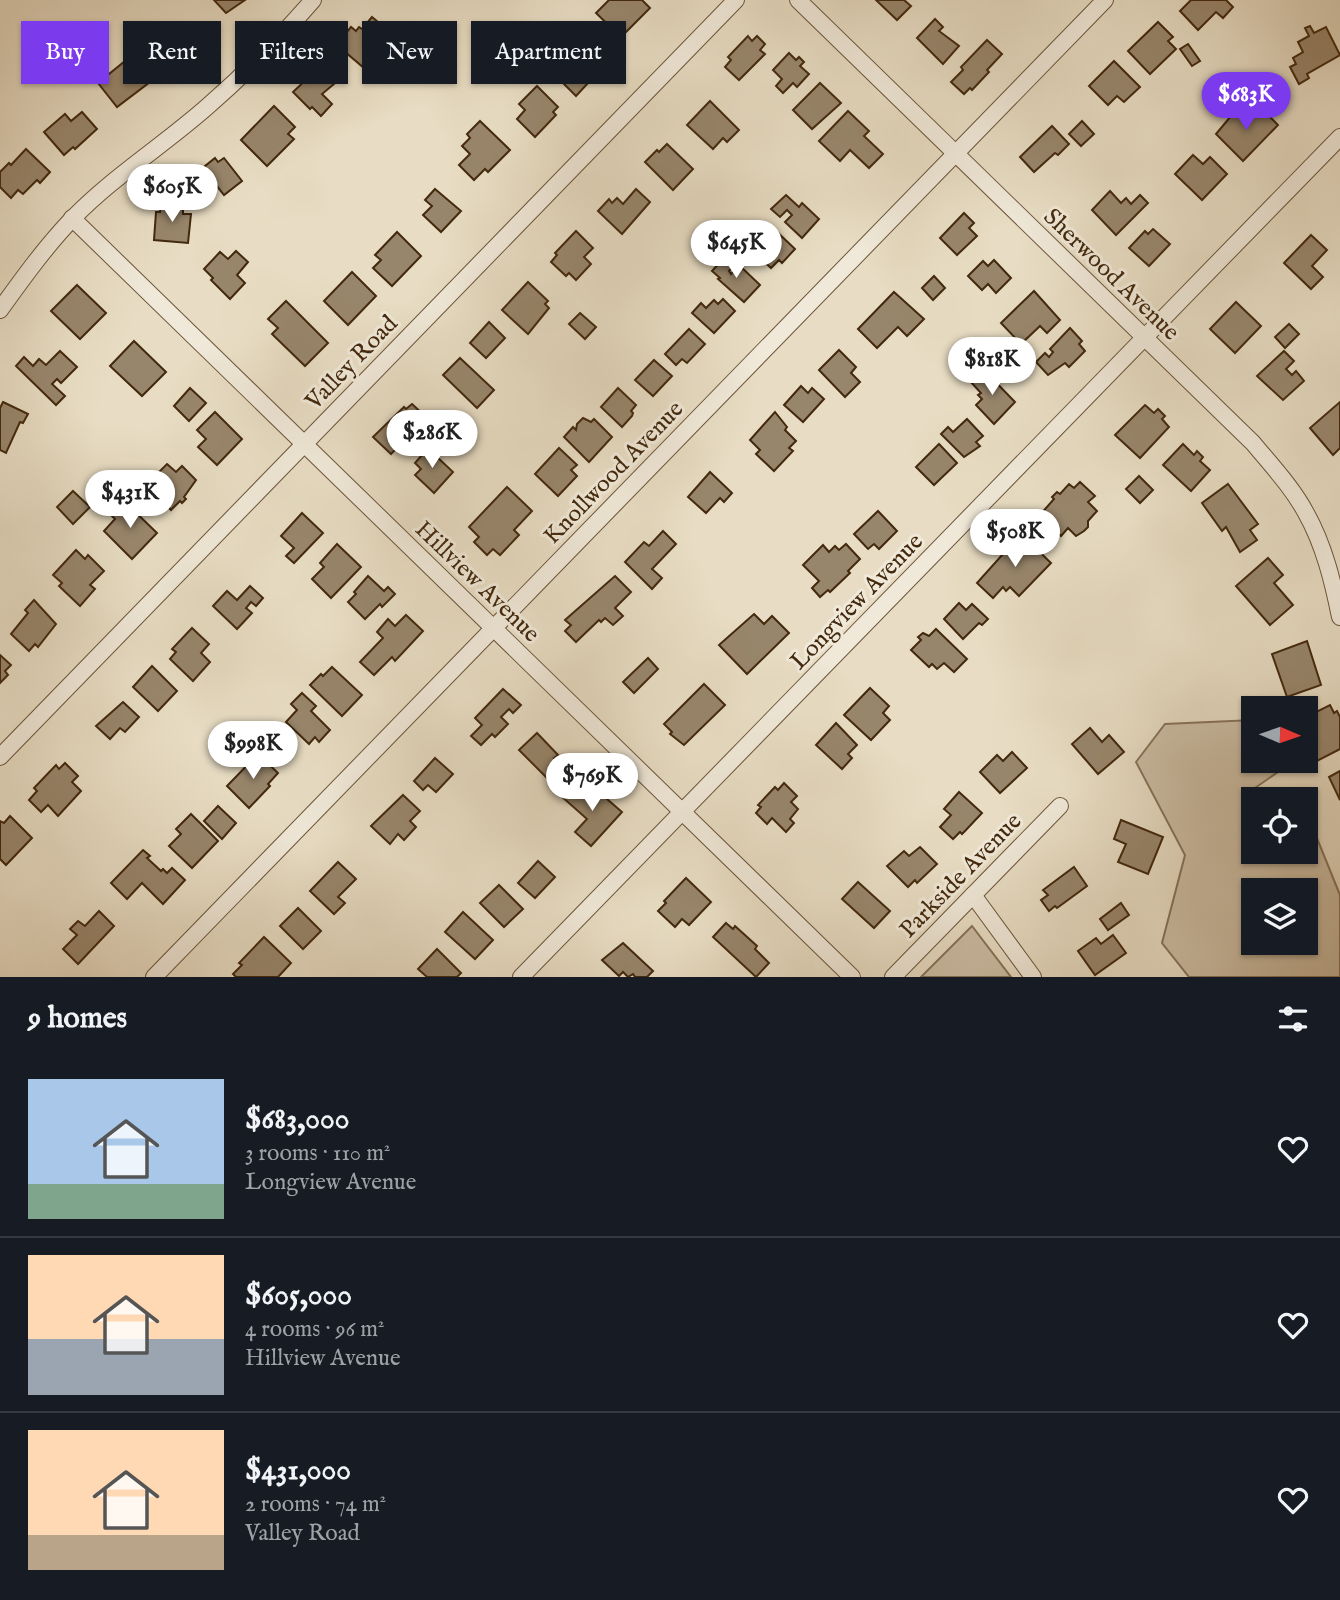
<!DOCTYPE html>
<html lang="en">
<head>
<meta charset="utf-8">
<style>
	:root { --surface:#171b24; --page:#242831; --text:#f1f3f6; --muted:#9ea1a6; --line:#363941; --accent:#7c3aed }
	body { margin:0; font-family:"IM FELL English",serif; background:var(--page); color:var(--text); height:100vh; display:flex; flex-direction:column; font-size:26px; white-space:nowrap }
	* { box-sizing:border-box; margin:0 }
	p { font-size:23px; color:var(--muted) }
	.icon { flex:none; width:38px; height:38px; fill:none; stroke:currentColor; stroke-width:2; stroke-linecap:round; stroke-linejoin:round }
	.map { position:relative; height:977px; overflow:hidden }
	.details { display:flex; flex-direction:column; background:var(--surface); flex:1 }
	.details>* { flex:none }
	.guide { position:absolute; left:21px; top:21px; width:700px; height:63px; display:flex; gap:14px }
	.needle { width:46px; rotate:92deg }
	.tools { position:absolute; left:1241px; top:696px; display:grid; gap:14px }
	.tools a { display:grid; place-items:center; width:77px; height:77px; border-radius:0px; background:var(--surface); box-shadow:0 2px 5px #0004; font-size:35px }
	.price { position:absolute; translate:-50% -60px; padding:0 16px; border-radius:24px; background:#fff; color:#222; font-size:23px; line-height:46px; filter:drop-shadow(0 2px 4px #0008) }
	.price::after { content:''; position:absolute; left:50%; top:42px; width:21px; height:16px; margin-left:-10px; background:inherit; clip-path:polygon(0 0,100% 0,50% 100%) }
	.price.on { background:var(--accent); color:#fff }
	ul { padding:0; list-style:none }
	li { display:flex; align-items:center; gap:21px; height:175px; padding:0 28px }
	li+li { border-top:2px solid var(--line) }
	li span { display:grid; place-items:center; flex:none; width:196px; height:140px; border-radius:0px; color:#555 }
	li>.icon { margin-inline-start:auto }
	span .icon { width:84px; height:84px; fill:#fffc; stroke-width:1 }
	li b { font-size:30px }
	h2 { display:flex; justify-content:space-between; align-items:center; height:84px; padding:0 28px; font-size:30px }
	.chip { padding:0 24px; border-radius:0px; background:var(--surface); box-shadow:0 2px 5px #0004; font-size:24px; line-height:63px }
	.chip.on { background:var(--accent); color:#fff }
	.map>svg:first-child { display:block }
</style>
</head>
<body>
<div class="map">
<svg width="1340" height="977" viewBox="0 0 1340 977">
	<rect width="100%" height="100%" fill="#e8ddc4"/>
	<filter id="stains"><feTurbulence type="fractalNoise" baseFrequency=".00286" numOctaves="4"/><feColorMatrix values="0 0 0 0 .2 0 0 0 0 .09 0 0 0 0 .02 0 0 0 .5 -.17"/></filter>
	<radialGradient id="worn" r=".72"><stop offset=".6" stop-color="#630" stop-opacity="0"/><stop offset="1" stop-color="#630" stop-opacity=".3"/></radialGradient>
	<g fill="#ccbea5" stroke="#877359" stroke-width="2" fill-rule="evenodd">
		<path d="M1253 720V761L1291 763 1252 790 1256 800H1253V852H1306V822L1310 821 1340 895V977H1189L1162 943 1185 855 1136 762 1165 724ZM1253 891H1306V943H1253Z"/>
		<path d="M972 926 1011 977H921Z"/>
	</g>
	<g fill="#98866c" stroke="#42280d" stroke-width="2">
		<path d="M214 0H245L226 13Z"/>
		<path d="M609 0H642L650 8 621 37 596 13Z"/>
		<path d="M876 0H904L911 6 897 20Z"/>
		<path d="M1191 0H1226L1233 7 1223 18 1216 12 1198 30 1180 11Z"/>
		<path d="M372 17 390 32 383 40 393 48 387 56 396 64 387 76 377 67 371 74 337 45 351 27 356 31 359 27 362 29Z"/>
		<path d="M935 19 943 27 939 31 959 46 943 64 917 38Z"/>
		<path d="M1158 22 1173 37 1168 41 1176 49 1150 74 1128 51Z"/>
		<path d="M190 23 206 40 186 59 183 56 173 65 158 48 166 41 168 43Z"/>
		<path d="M1310 26 1314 33 1326 27 1340 55 1307 74 1309 78 1299 84 1290 67 1296 64 1293 58 1303 52 1298 42 1309 36 1305 28Z"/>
		<path d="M748 36 752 41 757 36 765 44 760 50 765 54 739 80 725 67 731 60 728 57Z"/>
		<path d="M575 38 601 63 586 79 589 82 576 96 560 80 567 73 565 70 571 64 560 53Z"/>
		<path d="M987 40 1002 54 987 70 989 72 972 90 970 88 964 94 951 82 963 70 961 67Z"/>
		<path d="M1188 44 1200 61 1192 66 1180 49Z"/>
		<path d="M789 53 796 60 799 57 804 62 800 66 809 74 797 87 793 83 783 93 776 86 782 79 773 70Z"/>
		<path d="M130 57 150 82 117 107 98 83Z"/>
		<path d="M1114 61 1140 87 1124 102 1117 96 1108 105 1089 86Z"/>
		<path d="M324 63 340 79 322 94 332 104 321 116 312 107 310 109 293 92Z"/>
		<path d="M820 83 841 103 812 129 793 110Z"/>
		<path d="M537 86 558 107 553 112 556 115 535 137 517 119 525 110 519 104Z"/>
		<path d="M710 101 739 130 727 142 723 138 713 149 687 125Z"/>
		<path d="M274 106 295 127 288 134 294 139 267 166 241 140Z"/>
		<path d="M1259 106 1278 125 1243 161 1216 134 1236 110 1245 119Z"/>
		<path d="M848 111 869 131 864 136 883 154 869 168 850 150 840 161 819 141Z"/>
		<path d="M82 112 97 129 75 149 73 147 64 155 44 132 65 114 71 121Z"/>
		<path d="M480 121 510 150 488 172 485 169 474 180 459 165 470 154 462 146 470 138 467 134Z"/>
		<path d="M1082 121 1094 134 1081 146 1069 134Z"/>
		<path d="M1052 126 1069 144 1058 155 1055 153 1034 172 1020 157Z"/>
		<path d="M667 144 693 169 673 190 645 162 657 150 659 152Z"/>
		<path d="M26 149 50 172 40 183 37 180 23 194 18 190 11 198 0 187V172L9 163 11 165Z"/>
		<path d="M1193 155 1203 164 1210 157 1227 174 1202 200 1175 174Z"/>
		<path d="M215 158 218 162 224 158 242 181 224 195 216 185 207 192 194 175Z"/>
		<path d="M435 189 461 211 441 232 423 215 432 206 425 200Z"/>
		<path d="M636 189 650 202 622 234 598 211 609 199 612 203 617 198 623 204Z"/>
		<path d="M1110 191 1121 203 1126 198 1131 204 1140 195 1148 203 1116 235 1092 210Z"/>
		<path d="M786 195 799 207 802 203 819 219 802 238 785 222 792 215 787 210 780 217 771 209Z"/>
		<path d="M161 203 183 205V214H191L188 243 154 240 156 212H160Z"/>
		<path d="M964 213 974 223 969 228 977 236 957 255 940 238Z"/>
		<path d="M761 227 770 235 775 230 795 249 782 263 779 260 771 268 745 244Z"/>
		<path d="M1153 229 1170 244 1149 266 1129 248 1145 231 1148 234Z"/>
		<path d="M576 231 593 248 584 257 591 264 576 280 569 273 566 276 551 262 557 255 555 253Z"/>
		<path d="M397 232 421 256 392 286 373 268 381 260 375 255Z"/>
		<path d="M1311 235 1327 250 1312 266 1323 277 1311 289 1284 263Z"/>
		<path d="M236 251 248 262 237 275 245 283 230 299 211 280 213 278 204 269 220 252 228 259Z"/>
		<path d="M724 258 733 267 729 271 731 274 739 265 760 285 744 302 718 279 720 278 712 271Z"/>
		<path d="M994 260 1011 278 996 293 988 284 982 290 968 276 983 261 988 266Z"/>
		<path d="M352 272 376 296 348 325 324 301Z"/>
		<path d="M934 276 945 288 933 300 922 288Z"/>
		<path d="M528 282 548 301 545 304 549 308 528 334 502 310Z"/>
		<path d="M77 285 106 313 80 339 51 311Z"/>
		<path d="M1034 291 1060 320 1047 333 1040 326 1021 344 1001 323Z"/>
		<path d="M894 292 924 319 907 336 898 327 877 348 858 329Z"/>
		<path d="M723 299 735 311 714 333 692 313 701 303 706 308 714 300 718 304Z"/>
		<path d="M286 301 328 343 305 366 272 334 278 328 268 319Z"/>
		<path d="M1236 302 1261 326 1235 353 1210 329Z"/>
		<path d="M580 313 596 327 585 339 569 324Z"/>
		<path d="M489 322 505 338 486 358 470 343Z"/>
		<path d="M1289 324 1299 334 1285 348 1275 337Z"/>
		<path d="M1070 328 1082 341 1079 344 1085 351 1069 367 1065 363 1048 375 1036 362 1045 353 1049 357 1053 352 1050 349Z"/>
		<path d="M689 329 705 344 687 363 682 359 676 365 665 354Z"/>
		<path d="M134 341 166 372 142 396 110 366Z"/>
		<path d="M839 350 856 367 851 373 860 382 845 397 819 370Z"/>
		<path d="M60 351 77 367 61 383 57 379 52 384 65 396 56 405 16 366 24 357 33 366 39 359 46 365Z"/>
		<path d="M1284 351 1294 361 1286 369 1292 375 1296 371 1304 381 1283 400 1257 376Z"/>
		<path d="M460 358 494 390 477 408 443 375Z"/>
		<path d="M654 360 672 376 653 396 635 380Z"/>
		<path d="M983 369 1015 402 994 424 976 405 982 399 978 395 981 393 970 381Z"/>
		<path d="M801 386 808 393 812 388 824 399 803 422 784 405Z"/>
		<path d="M190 388 206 403 189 421 174 406Z"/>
		<path d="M618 388 636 405 631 411 633 413 632 416 622 427 601 407Z"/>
		<path d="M3 402 28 414 23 423 20 422 6 453 0 450V408Z"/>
		<path d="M1340 402V448L1333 455 1310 428Z"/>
		<path d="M412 404 426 417 391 454 373 437 404 407 406 409Z"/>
		<path d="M1145 405 1154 413 1158 409 1165 416 1162 419 1169 427 1140 458 1115 435Z"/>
		<path d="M215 412 242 439 217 465 198 447 206 439 197 430Z"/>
		<path d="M775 412 787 427 785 430 796 441 789 448 793 451 774 471 756 454 760 450 750 440Z"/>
		<path d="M583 418 591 422 594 419 612 437 589 462 564 437 573 427 576 430 577 424Z"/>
		<path d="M967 419 983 436 976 442 980 446 964 457 941 434 948 427 953 432Z"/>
		<path d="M939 444 957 463 934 485 916 467Z"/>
		<path d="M1183 444 1194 455 1197 451 1203 457 1200 461 1210 470 1191 491 1163 465Z"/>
		<path d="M430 446 438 454 436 456 453 472 434 493 415 475 421 469 415 463Z"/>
		<path d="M559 448 577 465 571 470 577 476 558 496 535 474Z"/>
		<path d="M167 464 176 472 182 466 196 480 184 497 186 499 182 503 180 501 171 510 155 494 160 489 151 480Z"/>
		<path d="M710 472 732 493 724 502 720 498 706 513 688 497Z"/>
		<path d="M1139 476 1153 490 1140 503 1126 489Z"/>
		<path d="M1080 482 1095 496 1088 502 1097 511 1088 521V527L1084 531 1076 536 1068 528 1061 536 1039 516 1054 499 1052 497 1057 492 1060 494 1069 484 1074 488Z"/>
		<path d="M1228 484 1258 524 1250 530 1257 540 1240 552 1226 527 1222 531 1202 503Z"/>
		<path d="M507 487 532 511 514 530 519 535 500 555 493 549 487 555 474 542 479 537 469 527Z"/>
		<path d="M73 491 90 507 73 524 57 507Z"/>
		<path d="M124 501 157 533 132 559 104 531 115 519 111 515Z"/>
		<path d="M878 511 897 531 879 549 874 544 868 549 854 534Z"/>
		<path d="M302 513 323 533 294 563 286 556 294 548 281 536Z"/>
		<path d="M663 531 676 544 652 569 662 578 652 589 625 562 644 542 649 546Z"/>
		<path d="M1021 534 1051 563 1019 596 1010 587 1006 591 1003 587 993 598 977 583Z"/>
		<path d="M337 544 361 567 331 598 312 579 324 567 320 563Z"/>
		<path d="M846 544 860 559 848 571 850 573 830 592 828 590 820 597 812 588 819 581 803 565 823 545 829 552 835 546 839 550Z"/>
		<path d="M76 550 85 559 88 555 104 571 90 585 95 589 80 606 59 586 62 583 53 575Z"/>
		<path d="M1268 558 1283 575 1274 583 1293 605 1270 625 1236 586Z"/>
		<path d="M368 576 384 591 388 587 395 594 382 607 380 604 365 619 348 602 356 594 354 592Z"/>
		<path d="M615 576 631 592 615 608 623 616 613 625 605 618 601 622 599 620 576 642 565 631 571 625 565 620Z"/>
		<path d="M250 586 263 598 256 606 251 602 246 608 252 613 237 629 213 606 227 591 237 600Z"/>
		<path d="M34 600 56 624 38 647 35 644 29 651 11 634 28 613 25 610Z"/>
		<path d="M959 603 966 610 972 604 988 619 982 625 979 623 963 639 944 619Z"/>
		<path d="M754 614 764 624 772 616 789 633 747 674 719 645Z"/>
		<path d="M406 615 423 631 395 661 392 657 374 675 360 662 383 638 377 632 388 619 395 626Z"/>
		<path d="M192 628 209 644 201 653 210 662 193 681 170 659 176 652 172 649Z"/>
		<path d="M936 629 967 659 954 672 944 663 937 669 932 664 929 667 911 650 921 640 918 637 923 633 929 636Z"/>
		<path d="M1307 641 1321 685 1287 697 1272 654Z"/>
		<path d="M0 655 11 665 5 671 8 675 0 683Z"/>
		<path d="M648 658 658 669 634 693 623 682Z"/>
		<path d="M152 666 177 691 158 711 133 687Z"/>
		<path d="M332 667 362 695 342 716 310 685 321 674 323 676Z"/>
		<path d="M704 684 725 705 684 745 670 734 672 732 664 724Z"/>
		<path d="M870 688 889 706 883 713 890 720 871 740 844 715Z"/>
		<path d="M503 689 521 705 513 713 509 709 501 717 508 724 495 737 492 734 481 745 471 736 482 725 475 718Z"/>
		<path d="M302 693 316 706 311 711 330 730 319 742 315 737 309 744 286 722 297 710 291 704Z"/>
		<path d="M123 702 139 717 125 732 120 728 110 739 96 726Z"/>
		<path d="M1330 705 1334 713 1337 711 1340 717V749L1317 761 1306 738V717Z"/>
		<path d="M836 723 857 745 848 754 852 758 842 769 816 745Z"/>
		<path d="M1090 728 1102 742 1109 735 1124 752 1098 774 1072 744Z"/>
		<path d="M537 733 558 755 554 758 561 765 548 779 519 750Z"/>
		<path d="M1012 752 1027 768 1000 793 980 772 997 755 1003 761Z"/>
		<path d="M258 754 278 773 268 784 270 786 249 808 227 786Z"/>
		<path d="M435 758 453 774 436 792 428 785 423 790 414 781Z"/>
		<path d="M65 763 78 776 72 782 81 791 58 816 48 805 41 812 29 800 37 791 34 788 56 765 59 769Z"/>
		<path d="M1340 771V800L1329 777Z"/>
		<path d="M574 782 588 796 587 797 592 802 600 793 622 812 591 846 575 832 587 819 561 796Z"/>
		<path d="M784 783 797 796 791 802 798 809 790 819 794 823 786 832 772 818 767 824 756 813 761 807 758 805 775 787 778 790Z"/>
		<path d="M959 792 982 813 965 831 962 834 960 832 953 839 940 827 951 815 944 809Z"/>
		<path d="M403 795 420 811 410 821 416 827 404 840 398 834 390 844 371 826Z"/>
		<path d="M218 806 236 823 222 839 204 821Z"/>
		<path d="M191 814 218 841 192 868 169 846 181 834 176 829Z"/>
		<path d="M10 816 32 838 6 865 0 859V821L4 823Z"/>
		<path d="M1121 820 1163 837 1148 874 1118 862 1126 844 1114 839Z"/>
		<path d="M920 847 937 864 917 883 915 880 908 887 887 866 904 851 909 856Z"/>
		<path d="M143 850 150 856 147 858 161 871 163 869 167 873 172 868 185 880 163 904 142 883 127 899 111 883Z"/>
		<path d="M538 861 555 877 535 898 518 883Z"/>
		<path d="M338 862 356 879 338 897 345 903 334 914 310 891Z"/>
		<path d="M1074 867 1087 886 1057 908 1055 906 1049 911 1041 900 1048 895 1043 890Z"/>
		<path d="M686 878 711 902 689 925 682 919 675 927 658 911 666 903 664 901Z"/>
		<path d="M858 882 890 911 874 928 842 899Z"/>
		<path d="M499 885 523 909 504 927 480 903Z"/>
		<path d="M1121 903 1129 915 1108 930 1100 919Z"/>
		<path d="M298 908 321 931 303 949 280 926Z"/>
		<path d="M99 911 114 926 78 964 63 949 77 935 70 929 78 921 85 926Z"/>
		<path d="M463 912 493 940 475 959 445 932Z"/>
		<path d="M726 923 733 929 735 926 757 946 755 949 769 963 756 977 713 937Z"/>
		<path d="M1113 935 1126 953 1095 975 1078 951 1096 938 1101 944Z"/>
		<path d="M264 937 291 963 278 977H236L233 974 242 965 239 963Z"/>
		<path d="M623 943 653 971 647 977H635L633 974 628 977 623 972 619 976 602 960Z"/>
		<path d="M437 949 461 973 457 977H427L418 969Z"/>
	</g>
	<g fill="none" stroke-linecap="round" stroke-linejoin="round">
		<g stroke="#6c553b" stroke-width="18">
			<g id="minor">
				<path d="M798 0 1253 443C1272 466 1292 487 1306 513 1324 545 1333 582 1340 617"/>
				<path d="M72 218 852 977"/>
				<path d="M0 310C23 278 46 246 73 218 114 176 164 145 208 106 246 73 281 37 313 0"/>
				<path d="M0 757 736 0"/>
				<path d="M973 895 1033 977"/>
				<path d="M154 977 1105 0"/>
				<path d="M521 977 1340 137"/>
				<path d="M893 977 1060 806"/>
			</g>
		</g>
		<use href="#minor" stroke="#f0e9d9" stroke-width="16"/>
	</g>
	<g text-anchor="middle" stroke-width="6" stroke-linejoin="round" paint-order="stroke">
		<g font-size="24" fill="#42280d" stroke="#f0e9d9">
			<text transform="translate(1112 274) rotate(44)" y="8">Sherwood Avenue</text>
			<text transform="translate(351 362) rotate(-46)" y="8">Valley Road</text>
			<text transform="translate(613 472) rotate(-46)" y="8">Knollwood Avenue</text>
			<text transform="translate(478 581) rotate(44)" y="8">Hillview Avenue</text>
			<text transform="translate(856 601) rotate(-46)" y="8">Longview Avenue</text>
			<text transform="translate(960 875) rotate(-46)" y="8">Parkside Avenue</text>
		</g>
	</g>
	<rect width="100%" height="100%" filter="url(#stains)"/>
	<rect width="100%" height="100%" fill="url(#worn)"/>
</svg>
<div class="tools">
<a><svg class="needle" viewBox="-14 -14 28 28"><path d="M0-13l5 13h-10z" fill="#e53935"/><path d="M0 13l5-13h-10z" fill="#9ea1a6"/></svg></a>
<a><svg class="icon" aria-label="locate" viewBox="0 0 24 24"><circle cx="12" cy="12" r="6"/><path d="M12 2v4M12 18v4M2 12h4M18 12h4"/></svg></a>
<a><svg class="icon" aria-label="layers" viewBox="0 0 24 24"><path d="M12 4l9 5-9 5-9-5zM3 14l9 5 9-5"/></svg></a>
</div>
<b class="price on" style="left:1246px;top:132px">$683K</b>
<b class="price" style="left:172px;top:224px">$605K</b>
<b class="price" style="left:736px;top:280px">$645K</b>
<b class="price" style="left:992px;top:397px">$818K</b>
<b class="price" style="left:432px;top:470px">$286K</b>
<b class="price" style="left:130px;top:530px">$431K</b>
<b class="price" style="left:1015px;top:569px">$508K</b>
<b class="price" style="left:253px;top:781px">$998K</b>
<b class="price" style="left:592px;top:813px">$769K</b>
<div class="guide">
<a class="chip on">Buy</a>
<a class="chip">Rent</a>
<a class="chip">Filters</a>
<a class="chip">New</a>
<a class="chip">Apartment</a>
</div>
</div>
<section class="details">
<h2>9 homes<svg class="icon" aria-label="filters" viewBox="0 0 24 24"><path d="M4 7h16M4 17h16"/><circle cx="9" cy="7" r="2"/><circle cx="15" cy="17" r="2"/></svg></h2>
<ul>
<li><span style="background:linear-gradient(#a9c7e8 75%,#7fa58c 0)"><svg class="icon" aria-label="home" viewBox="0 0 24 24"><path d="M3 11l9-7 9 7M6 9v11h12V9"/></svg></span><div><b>$683,000</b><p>3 rooms · 110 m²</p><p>Longview Avenue</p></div><svg class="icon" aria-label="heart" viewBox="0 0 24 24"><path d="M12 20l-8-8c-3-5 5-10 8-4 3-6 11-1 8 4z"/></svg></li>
<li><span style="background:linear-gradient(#ffd9b3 60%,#9aa5b1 0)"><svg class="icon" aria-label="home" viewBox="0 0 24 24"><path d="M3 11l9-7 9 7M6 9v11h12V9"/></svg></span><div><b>$605,000</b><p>4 rooms · 96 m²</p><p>Hillview Avenue</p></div><svg class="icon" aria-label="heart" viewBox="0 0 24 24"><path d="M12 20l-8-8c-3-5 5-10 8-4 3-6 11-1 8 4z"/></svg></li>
<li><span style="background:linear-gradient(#ffd9b3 75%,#b9a48a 0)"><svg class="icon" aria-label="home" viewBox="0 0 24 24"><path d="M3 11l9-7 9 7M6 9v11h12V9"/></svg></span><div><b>$431,000</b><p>2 rooms · 74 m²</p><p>Valley Road</p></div><svg class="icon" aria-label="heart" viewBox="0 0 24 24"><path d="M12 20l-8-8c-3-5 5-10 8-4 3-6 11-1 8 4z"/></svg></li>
</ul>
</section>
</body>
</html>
